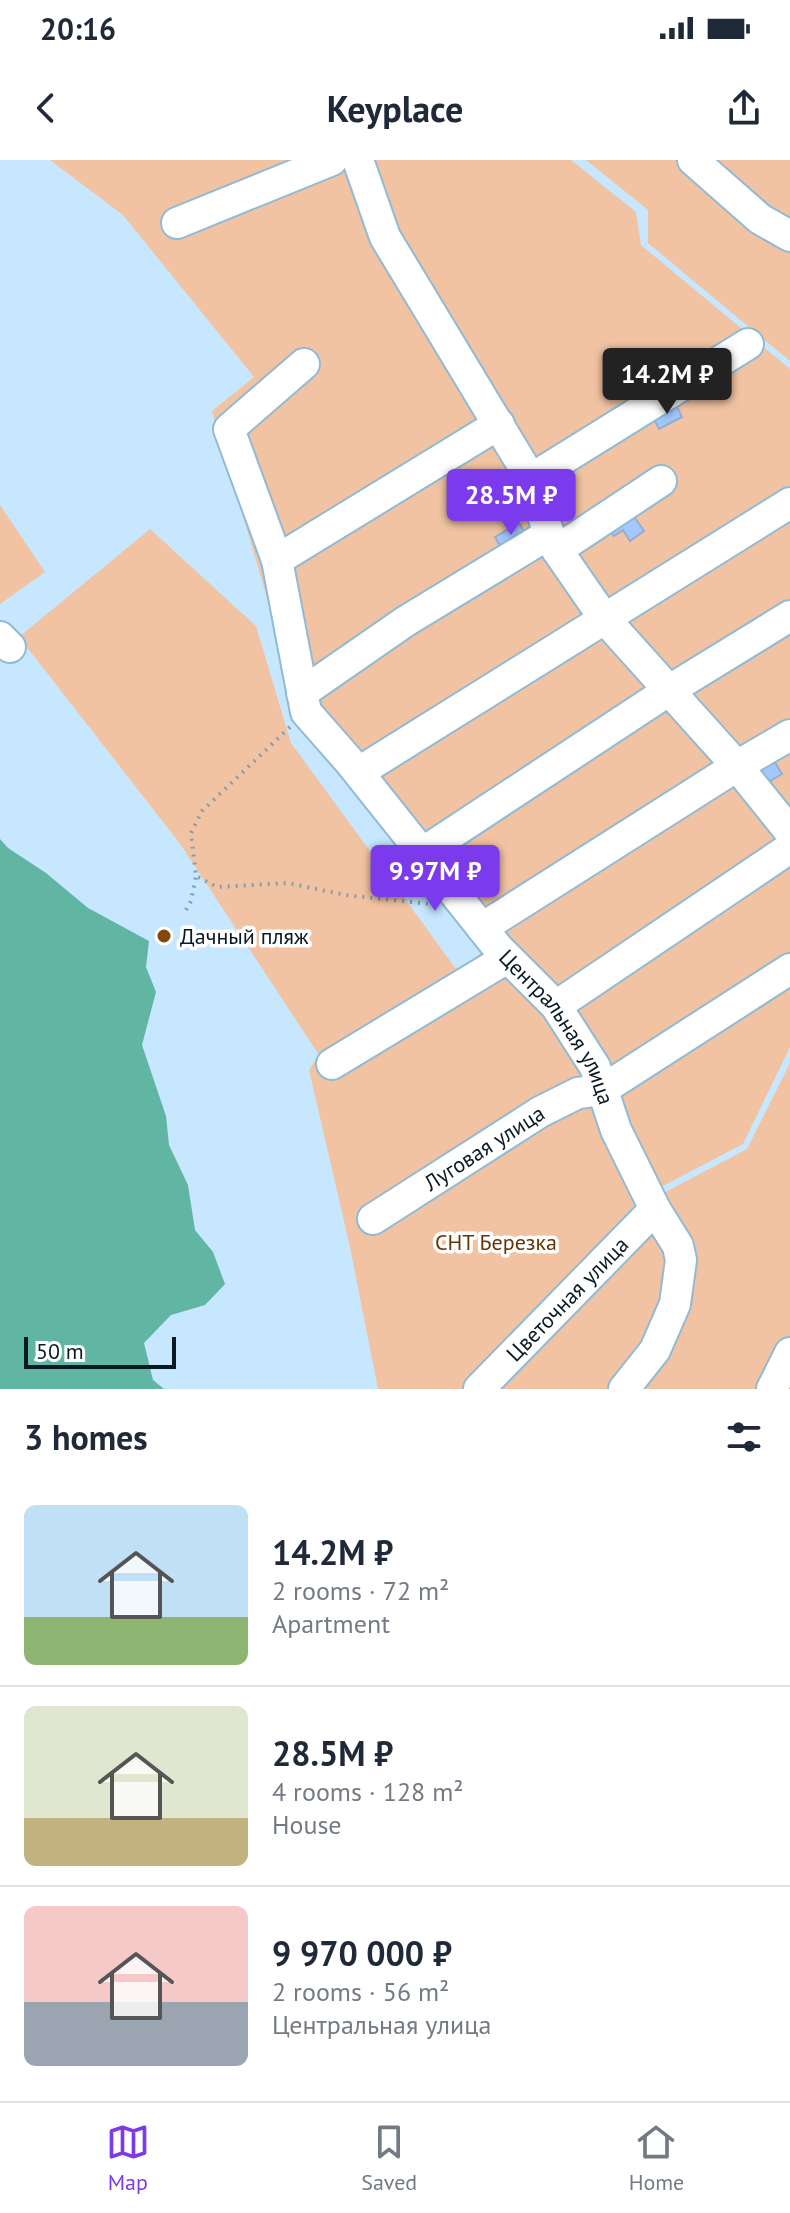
<!DOCTYPE html>
<html lang="en">
<head>
<meta charset="utf-8">
<style>
	:root { --surface:#fff; --page:#f6f6f7; --text:#1f2937; --muted:#747a83; --line:#e0e1e3; --accent:#7c3aed }
	body { margin:0; font-family:"PT Sans",sans-serif; background:var(--page); color:var(--text); height:100vh; display:flex; flex-direction:column; font-size:30px; white-space:nowrap }
	* { box-sizing:border-box; margin:0 }
	p { font-size:26px; color:var(--muted) }
	.icon { flex:none; width:44px; height:44px; fill:none; stroke:currentColor; stroke-width:2; stroke-linecap:round; stroke-linejoin:round }
	.map { position:relative; height:1229px; overflow:hidden }
	.details { display:flex; flex-direction:column; background:var(--surface); flex:1 }
	.details>* { flex:none }
	.scale { position:absolute; left:24px; bottom:20px; width:152px; box-sizing:border-box; padding-left:8px; border:4px solid #091a23; border-top:0; font-size:22px; line-height:28px; white-space:nowrap; color:#091a23; -webkit-text-stroke:6px #fff; paint-order:stroke }
	.price { position:absolute; translate:-50% -68px; padding:0 18px; border-radius:8px; background:var(--accent); color:#fff; font-size:26px; line-height:52px; filter:drop-shadow(0 2px 4px #0008) }
	.price::after { content:''; position:absolute; left:50%; top:48px; width:24px; height:18px; margin-left:-12px; background:inherit; clip-path:polygon(0 0,100% 0,50% 100%) }
	.price.active { background:#222; color:#fff }
	ul { padding:0; list-style:none }
	li { display:flex; align-items:center; gap:24px; height:200px; padding:0 24px }
	li+li { border-top:2px solid var(--line) }
	li span { display:grid; place-items:center; flex:none; width:224px; height:160px; border-radius:12px; color:#555 }
	li>.icon { margin-inline-start:auto }
	span .icon { width:96px; height:96px; fill:#fffc; stroke-width:1 }
	li b { font-size:34px }
	h2 { display:flex; justify-content:space-between; align-items:center; height:96px; padding:0 24px; font-size:34px }
	.status { display:flex; justify-content:space-between; align-items:center; height:56px; padding:0 40px; background:var(--surface); direction:ltr }
	.status svg { height:22px; fill:currentColor }
	header { display:flex; justify-content:space-between; align-items:center; height:104px; padding:0 24px; background:var(--surface); font-size:36px; font-weight:700 }
	.tab-bar { display:flex; justify-content:space-around; align-items:center; height:112px; border-top:2px solid var(--line); background:var(--surface); font-size:22px; color:var(--muted) }
	.tab-bar a { display:grid; justify-items:center; gap:4px }
	.tab-bar .active { color:var(--accent) }
	.map>svg:first-child { display:block }
</style>
</head>
<body>
<div class="status"><b>20:16</b><svg viewBox="0 0 49 12"><path d="M0 12V9h3v3zM5 12V6h3v6zM10 12V3h3v9zM15 12V0h3v12zM26 1h20v11H26zM47 4h2v5h-2z"/></svg></div>
<header><svg class="icon" aria-label="back" viewBox="0 0 24 24"><path d="M15 5l-7 7 7 7"/></svg>Keyplace<svg class="icon" aria-label="share" viewBox="0 0 24 24"><path d="M12 15V3M7 8l5-5 5 5M5 13v7h14v-7"/></svg></header>
<div class="map">
<svg width="790" height="1229" viewBox="0 0 790 1229">
	<rect width="100%" height="100%" fill="#c6e7fe"/>
	<g fill="#f1c3a2">
		<path d="M50 0H571L636 52 641 85 790 209V887L743 984 640 1038 639 1046 747 989 790 903V1229H378L350 1087 309 910 319 895 181 685 19 477 150 369 256 466 291 583 459 813 487 787 548 861 581 915 553 856 288 509 212 251 254 217 123 55Z"/>
		<path d="M586 0H790V201L648 83V50Z"/>
		<path d="M0 345 45 412 0 444Z"/>
	</g>
	<path fill="#61b6a3" d="M0 679 8 688 46 713 88 748 149 781 146 807 156 832 142 885 166 956 169 985 188 1025 195 1070 213 1092 225 1124 205 1145 171 1155 144 1183 153 1220 164 1229H0Z"/>
	<g fill="#a2c8ff" stroke="#94add0" stroke-width="2">
		<path d="M675 243 682 257 659 269 652 255Z"/>
		<path d="M629 349 644 371 630 381 623 370 614 376 606 365Z"/>
		<path d="M519 363 527 377 503 391 495 377Z"/>
		<path d="M769 593 782 614 765 624 752 603Z"/>
	</g>
	<g fill="none" stroke-linecap="round" stroke-linejoin="round">
		<g stroke="#91bad5" stroke-width="34">
			<g id="minor">
				<path d="M358 0 385 77 531 319 549 374 557 390 604 458 737 606 790 672"/>
				<path d="M693 0 760 59 790 76"/>
				<path d="M177 63 332 0"/>
				<path id="s1" d="M304 204 229 269 277 400 306 552 349 601 498 788 556 846 595 907 616 970 655 1049 678 1086 681 1100 675 1144 655 1190 624 1229"/>
				<path d="M531 319 748 184"/>
				<path d="M557 390 661 321"/>
				<path d="M277 400 499 264"/>
				<path d="M0 477 10 487"/>
				<path d="M302 533 406 461 549 374"/>
				<path d="M359 612 790 343"/>
				<path d="M422 693 668 531 790 456"/>
				<path d="M482 768 737 606 790 575"/>
				<path d="M556 846 790 688"/>
				<path d="M332 904 507 798"/>
				<path id="s2" d="M373 1059 540 952 578 933 602 930 790 809"/>
				<path id="s3" d="M479 1229 655 1049"/>
				<path d="M772 1229 790 1193"/>
			</g>
		</g>
		<g stroke="#849fb1" stroke-width="4" stroke-dasharray="2 6" stroke-linecap="butt">
			<path d="M290 567 202 651 191 673 196 716 217 727 288 723 345 735 430 744"/>
			<path d="M186 750 191 741 196 716"/>
		</g>
		<use href="#minor" stroke="#fff" stroke-width="30"/>
	</g>
	<circle fill="#854608" stroke="#fff" stroke-width="3" cx="164" cy="776" r="8"/>
	<g text-anchor="middle" stroke-width="7" stroke-linejoin="round" paint-order="stroke">
		<g font-size="22" fill="#091a23" stroke="#fff" text-anchor="start">
			<text x="180" y="784">Дачный пляж</text>
		</g>
		<g font-size="22" fill="#091a23" stroke="#fff">
			<text dy="8" stroke="none"><textPath href="#s1" startOffset="798">Центральная улица</textPath></text>
			<text dy="8" stroke="none"><textPath href="#s2" startOffset="132">Луговая улица</textPath></text>
			<text dy="8" stroke="none"><textPath href="#s3" startOffset="126">Цветочная улица</textPath></text>
		</g>
		<g font-size="22" fill="#673300" stroke="#fff">
			<text x="496" y="1090">СНТ Березка</text>
		</g>
	</g>
</svg>
<div class="scale">50 m</div>
<b class="price active" style="left:667px;top:256px">14.2M ₽</b>
<b class="price" style="left:511px;top:377px">28.5M ₽</b>
<b class="price" style="left:435px;top:753px">9.97M ₽</b>
</div>
<section class="details">
<h2>3 homes<svg class="icon" aria-label="filters" viewBox="0 0 24 24"><path d="M4 7h16M4 17h16"/><circle cx="9" cy="7" r="2"/><circle cx="15" cy="17" r="2"/></svg></h2>
<ul>
<li><span style="background:linear-gradient(#bfe0f5 70%,#8fb573 0)"><svg class="icon" aria-label="home" viewBox="0 0 24 24"><path d="M3 11l9-7 9 7M6 9v11h12V9"/></svg></span><div><b>14.2M ₽</b><p>2 rooms · 72 m²</p><p>Apartment</p></div></li>
<li><span style="background:linear-gradient(#dfe7d0 70%,#c2b280 0)"><svg class="icon" aria-label="home" viewBox="0 0 24 24"><path d="M3 11l9-7 9 7M6 9v11h12V9"/></svg></span><div><b>28.5M ₽</b><p>4 rooms · 128 m²</p><p>House</p></div></li>
<li><span style="background:linear-gradient(#f6c9c9 60%,#9aa5b1 0)"><svg class="icon" aria-label="home" viewBox="0 0 24 24"><path d="M3 11l9-7 9 7M6 9v11h12V9"/></svg></span><div><b>9 970 000 ₽</b><p>2 rooms · 56 m²</p><p>Центральная улица</p></div></li>
</ul>
</section>
<nav class="tab-bar">
<a class="active"><svg class="icon" aria-label="map" viewBox="0 0 24 24"><path d="M3 6l6-2 6 2 6-2v14l-6 2-6-2-6 2zM9 4v14M15 6v14"/></svg>Map</a>
<a><svg class="icon" aria-label="saved" viewBox="0 0 24 24"><path d="M7 4h10v16l-5-4-5 4z"/></svg>Saved</a>
<a><svg class="icon" aria-label="home" viewBox="0 0 24 24"><path d="M3 11l9-7 9 7M6 9v11h12V9"/></svg>Home</a>
</nav>
</body>
</html>
